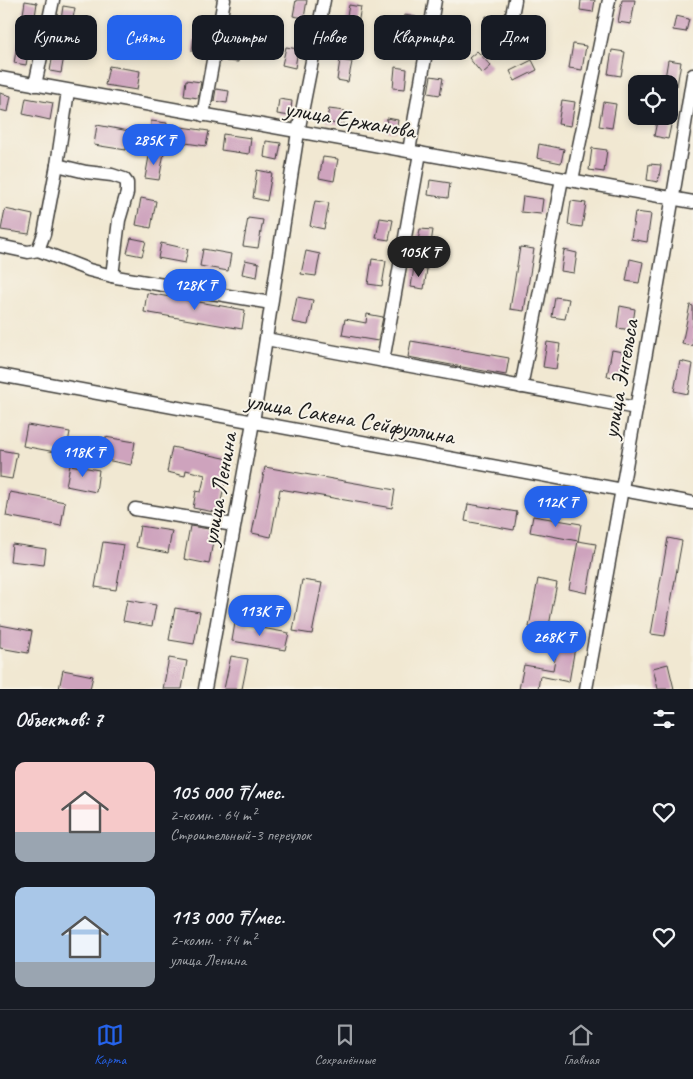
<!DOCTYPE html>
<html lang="ru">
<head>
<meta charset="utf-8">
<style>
	:root { --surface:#171b24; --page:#20242c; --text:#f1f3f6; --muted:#9ea1a6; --line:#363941; --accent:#2563eb }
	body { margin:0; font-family:Caveat,sans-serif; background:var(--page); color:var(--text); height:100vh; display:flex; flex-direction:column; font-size:19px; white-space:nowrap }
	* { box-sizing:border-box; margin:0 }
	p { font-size:16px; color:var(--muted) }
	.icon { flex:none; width:28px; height:28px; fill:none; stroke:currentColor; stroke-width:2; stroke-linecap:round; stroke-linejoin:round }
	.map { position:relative; height:689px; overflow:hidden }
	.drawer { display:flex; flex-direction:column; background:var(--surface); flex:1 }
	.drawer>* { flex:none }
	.guide { position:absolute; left:15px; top:15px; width:664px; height:45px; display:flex; gap:10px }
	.buttons { position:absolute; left:628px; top:75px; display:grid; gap:10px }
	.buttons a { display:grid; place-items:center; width:50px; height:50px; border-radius:10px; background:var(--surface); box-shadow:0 2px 8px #0003; font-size:25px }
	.price { position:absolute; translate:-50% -42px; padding:0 11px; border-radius:18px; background:var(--accent); color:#fff; font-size:16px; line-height:32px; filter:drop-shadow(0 1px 2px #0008) }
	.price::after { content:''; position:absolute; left:50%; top:30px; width:15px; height:11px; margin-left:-8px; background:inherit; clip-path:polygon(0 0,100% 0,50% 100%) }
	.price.selected { background:#222; color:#fff }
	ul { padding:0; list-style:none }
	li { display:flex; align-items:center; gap:15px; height:125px; padding:0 15px }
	li span { display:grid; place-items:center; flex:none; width:140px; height:100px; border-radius:10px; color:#555 }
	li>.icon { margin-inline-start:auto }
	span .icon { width:60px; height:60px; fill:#fffc; stroke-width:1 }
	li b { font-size:21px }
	h2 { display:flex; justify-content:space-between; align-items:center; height:60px; padding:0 15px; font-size:21px }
	.pill { padding:0 18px; border-radius:10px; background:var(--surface); box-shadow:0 2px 8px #0003; font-size:18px; line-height:45px }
	.pill.selected { background:var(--accent); color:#fff }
	.tabs { display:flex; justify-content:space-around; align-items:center; height:70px; border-top:1px solid var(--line); background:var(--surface); font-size:14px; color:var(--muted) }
	.tabs a { display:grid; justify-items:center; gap:2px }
	.tabs .selected { color:var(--accent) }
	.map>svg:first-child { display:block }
</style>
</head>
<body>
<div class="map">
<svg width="693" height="689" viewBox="0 0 693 689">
	<rect width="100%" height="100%" fill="#f7f3e8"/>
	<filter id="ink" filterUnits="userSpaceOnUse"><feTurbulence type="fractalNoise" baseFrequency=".02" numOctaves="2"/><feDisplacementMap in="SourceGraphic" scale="10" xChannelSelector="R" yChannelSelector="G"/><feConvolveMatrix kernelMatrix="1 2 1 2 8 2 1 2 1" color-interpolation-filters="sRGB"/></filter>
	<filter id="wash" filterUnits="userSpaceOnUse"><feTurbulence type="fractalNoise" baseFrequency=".0096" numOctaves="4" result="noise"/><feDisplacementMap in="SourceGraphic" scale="20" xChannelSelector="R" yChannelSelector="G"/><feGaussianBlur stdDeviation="1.12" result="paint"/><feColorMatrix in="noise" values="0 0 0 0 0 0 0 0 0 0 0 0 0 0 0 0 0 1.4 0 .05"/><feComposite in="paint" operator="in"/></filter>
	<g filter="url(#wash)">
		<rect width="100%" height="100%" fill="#f1e8d2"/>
		<g id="blocks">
			<g fill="#cea3bd">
				<path d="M296 0H307L304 18 293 16Z"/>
				<path d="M581 0H595L593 12 580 10Z"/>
				<path d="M622 0H635L631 24 618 22Z"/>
				<path d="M25 1 37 3 34 23 22 21Z"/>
				<path d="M349 5 361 7 358 24 346 21Z"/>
				<path d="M63 6 75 8 71 28 60 27Z"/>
				<path d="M404 15 416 17 413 36 401 34Z"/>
				<path d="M486 16 499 18 497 30 484 28Z"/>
				<path d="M527 16 540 18 537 37 523 35Z"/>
				<path d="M676 16 689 19 686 32 673 30Z"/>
				<path d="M442 20 453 22 450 43 439 41Z"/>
				<path d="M195 28 207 29 203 53 192 51Z"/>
				<path d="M229 34 241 35 238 62 226 61Z"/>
				<path d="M18 40 30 42 26 65 14 63Z"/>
				<path d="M573 44 586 46 582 70 569 68Z"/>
				<path d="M286 47 298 49 295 68 282 65Z"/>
				<path d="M612 50 625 52 621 76 608 74Z"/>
				<path d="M477 51 491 66 482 74 469 58Z"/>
				<path d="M53 54 64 56 61 73 50 71Z"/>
				<path d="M340 60 352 62 348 82 337 80Z"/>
				<path d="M532 60 537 70 515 81 510 71Z"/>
				<path d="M668 60 681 62 677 86 664 84Z"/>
				<path d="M109 66 140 71 137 90 105 85Z"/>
				<path d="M395 67 407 69 405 89 393 88Z"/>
				<path d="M431 76 443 78 440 95 428 93Z"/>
				<path d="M186 80 201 82 198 98 184 96Z"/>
				<path d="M216 89 229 91 227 103 214 101Z"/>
				<path d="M0 93 11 96 8 112 0 110Z"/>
				<path d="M26 98 53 103 50 120 23 114Z"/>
				<path d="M279 99 292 101 290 116 277 114Z"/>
				<path d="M562 100 575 102 571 126 558 124Z"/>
				<path d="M603 102 616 104 612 128 599 126Z"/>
				<path d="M329 109 345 111 343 125 326 122Z"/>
				<path d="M658 116H673L668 139 654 136Z"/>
				<path d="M387 118 398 120 396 132 385 131Z"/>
				<path d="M151 121 167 123 165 139 150 137Z"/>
				<path d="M97 125 129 131 126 150 94 145Z"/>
				<path d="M181 127 209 131 206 146 179 142Z"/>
				<path d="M223 134 251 138 249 154 221 150Z"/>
				<path d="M266 141 281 143 278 160 264 157Z"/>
				<path d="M539 144 564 149 561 163 537 158Z"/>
				<path d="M592 148 607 150 604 172 589 170Z"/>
				<path d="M150 151 164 153 159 180 145 178Z"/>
				<path d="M323 157 338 159 334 181 319 178Z"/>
				<path d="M649 164 661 165 658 182 647 180Z"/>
				<path d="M257 170 272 173 267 201 253 198Z"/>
				<path d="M430 180 450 183 448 198 428 195Z"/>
				<path d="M523 196 543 199 541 214 521 212Z"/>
				<path d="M141 198 156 201 151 228 136 225Z"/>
				<path d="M315 201 329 203 324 229 310 226Z"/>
				<path d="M571 201 586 203 582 227 568 225Z"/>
				<path d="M5 209 33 215 29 234 1 230Z"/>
				<path d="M635 212 651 214 647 242 631 239Z"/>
				<path d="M248 218 263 220 258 248 243 246Z"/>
				<path d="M380 218 393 220 389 240 376 238Z"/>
				<path d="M420 229 433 230 430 250 417 248Z"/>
				<path d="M131 238 146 241 142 256 127 253Z"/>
				<path d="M161 243 188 249 185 263 158 258Z"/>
				<path d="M520 247 534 249 524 311 510 309Z"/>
				<path d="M203 249 231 254 228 271 200 266Z"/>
				<path d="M564 250 577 253 574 273 561 271Z"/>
				<path d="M306 251 320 254 316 276 301 274Z"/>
				<path d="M372 259 386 261 382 286 368 284Z"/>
				<path d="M630 259 643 262 639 283 626 281Z"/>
				<path d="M245 260 259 263 257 277 242 274Z"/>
				<path d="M414 267 427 269 424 289 411 287Z"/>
				<path d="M147 293 245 310 242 329 144 312Z"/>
				<path d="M297 297 313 300 308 325 292 322Z"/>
				<path d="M555 297 569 299 565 319 552 317Z"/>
				<path d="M690 305 693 306V346L682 344Z"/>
				<path d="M620 306 635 309 632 330 617 328Z"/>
				<path d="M367 314 383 317 378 341 342 335 345 319 366 323Z"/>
				<path d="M411 341 509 358 506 375 408 357Z"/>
				<path d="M547 342 560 344 556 369 543 367Z"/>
				<path d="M612 350 628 353 623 378 607 376Z"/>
				<path d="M680 361 693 364 688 394 674 391Z"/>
				<path d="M27 425 70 432 66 454 23 446Z"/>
				<path d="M105 437 135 442 131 465 101 459Z"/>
				<path d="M172 447 229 459 219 513 193 508 196 491 201 492 205 475 186 470 185 476 167 472Z"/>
				<path d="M0 450 17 453 12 479 0 477Z"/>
				<path d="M70 465 99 470 96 492 66 486Z"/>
				<path d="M265 467 395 490 392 508 280 489 271 537 252 533Z"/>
				<path d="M10 492 65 502 61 526 6 516Z"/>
				<path d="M468 504 517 512 514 530 465 521Z"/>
				<path d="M533 516 581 524 578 541 530 532Z"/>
				<path d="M140 526 172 531 168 553 136 547Z"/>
				<path d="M190 526 215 530 209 564 184 559Z"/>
				<path d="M668 538 682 541 665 636 651 634Z"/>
				<path d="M578 541 596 544 587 593 569 589Z"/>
				<path d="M103 542 124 545 116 590 95 587Z"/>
				<path d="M12 544 46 549 44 565 10 561Z"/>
				<path d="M538 579 557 583 548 631 529 627Z"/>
				<path d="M302 580 322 583 312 634 293 631Z"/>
				<path d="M127 600 156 605 152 626 123 621Z"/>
				<path d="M175 608 200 612 194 644 169 640Z"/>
				<path d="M235 623 289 633 285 650 232 641Z"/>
				<path d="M0 625 32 631 28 653 0 648Z"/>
				<path d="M561 627 578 630 569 682 540 676 538 689H519L524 665 553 670Z"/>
				<path d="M231 656 248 659 242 689H224Z"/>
				<path d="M169 658 187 661 182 689H163Z"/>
				<path d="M668 664 674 689H658L653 668Z"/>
				<path d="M63 670 93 676 90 689H59Z"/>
			</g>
		</g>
	</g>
	<g filter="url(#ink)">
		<use href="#blocks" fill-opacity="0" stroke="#3c3b37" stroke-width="1"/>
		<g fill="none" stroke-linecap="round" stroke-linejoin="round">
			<g stroke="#3c3b37" stroke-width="15">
				<g id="minor">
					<path d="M506 46 515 0"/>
					<path d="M0 78 693 202"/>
					<path d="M35 85 53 0"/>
					<path d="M203 115 224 0"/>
					<path d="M409 151 435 0"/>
					<path d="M57 165 86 172 112 175 124 179 127 183V193L119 220 112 276"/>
					<path d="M572 180 609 0"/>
					<path d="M0 246 28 252 38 250 44 234 57 165 68 91"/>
					<path d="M38 250 89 270 116 277 271 303"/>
					<path d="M266 339 636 408"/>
					<path d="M383 361 420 153"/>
					<path d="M0 375 693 503"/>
					<path d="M521 387 562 179"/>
					<path d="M135 509 234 525"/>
					<path d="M205 689 253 422 298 132 324 0"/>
					<path d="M586 689C623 485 660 280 693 75"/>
				</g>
			</g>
			<use href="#minor" stroke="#fff" stroke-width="12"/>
		</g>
	</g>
	<g text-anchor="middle" stroke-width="4" stroke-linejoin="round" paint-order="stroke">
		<g font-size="24" fill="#1c1c1c" stroke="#f7f3e8">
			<text transform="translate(350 119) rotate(10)" y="8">улица Ержанова</text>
			<text transform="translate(620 379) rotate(-80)" y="8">улица Энгельса</text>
			<text transform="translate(350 418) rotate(10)" y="8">улица Сакена Сейфуллина</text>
			<text transform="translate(219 489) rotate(-80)" y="8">улица Ленина</text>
		</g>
	</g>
</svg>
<div class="buttons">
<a><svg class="icon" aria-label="locate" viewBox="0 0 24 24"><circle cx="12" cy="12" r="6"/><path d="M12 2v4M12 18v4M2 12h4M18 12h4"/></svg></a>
</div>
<b class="price" style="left:154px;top:166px">285K ₸</b>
<b class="price selected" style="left:419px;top:278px">105K ₸</b>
<b class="price" style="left:195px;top:311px">128K ₸</b>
<b class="price" style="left:83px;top:478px">118K ₸</b>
<b class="price" style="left:556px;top:528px">112K ₸</b>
<b class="price" style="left:260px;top:637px">113K ₸</b>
<b class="price" style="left:554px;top:663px">268K ₸</b>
<div class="guide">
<a class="pill">Купить</a>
<a class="pill selected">Снять</a>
<a class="pill">Фильтры</a>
<a class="pill">Новое</a>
<a class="pill">Квартира</a>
<a class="pill">Дом</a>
</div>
</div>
<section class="drawer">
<h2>Объектов: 7<svg class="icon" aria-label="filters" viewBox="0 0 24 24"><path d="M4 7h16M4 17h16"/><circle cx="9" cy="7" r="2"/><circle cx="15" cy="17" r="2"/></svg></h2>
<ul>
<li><span style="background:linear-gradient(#f6c9c9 70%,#9aa5b1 0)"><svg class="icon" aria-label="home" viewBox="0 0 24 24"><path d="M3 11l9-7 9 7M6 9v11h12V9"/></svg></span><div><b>105 000 ₸/мес.</b><p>2-комн. · 64 m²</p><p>Строительный-3 переулок</p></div><svg class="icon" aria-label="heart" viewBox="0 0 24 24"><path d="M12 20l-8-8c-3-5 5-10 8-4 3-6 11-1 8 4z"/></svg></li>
<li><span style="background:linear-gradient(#a9c7e8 75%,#9aa5b1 0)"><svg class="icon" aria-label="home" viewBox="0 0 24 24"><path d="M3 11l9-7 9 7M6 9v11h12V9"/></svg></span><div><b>113 000 ₸/мес.</b><p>2-комн. · 74 m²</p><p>улица Ленина</p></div><svg class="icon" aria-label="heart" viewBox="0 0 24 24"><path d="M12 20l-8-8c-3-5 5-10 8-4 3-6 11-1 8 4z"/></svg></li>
</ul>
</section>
<nav class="tabs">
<a class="selected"><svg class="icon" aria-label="map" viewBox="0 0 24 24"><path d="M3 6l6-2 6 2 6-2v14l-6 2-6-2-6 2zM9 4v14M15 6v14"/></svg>Карта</a>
<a><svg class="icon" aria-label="saved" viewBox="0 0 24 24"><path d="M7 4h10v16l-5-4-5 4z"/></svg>Сохранённые</a>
<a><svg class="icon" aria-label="home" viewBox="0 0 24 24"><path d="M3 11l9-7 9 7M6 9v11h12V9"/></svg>Главная</a>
</nav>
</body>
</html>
